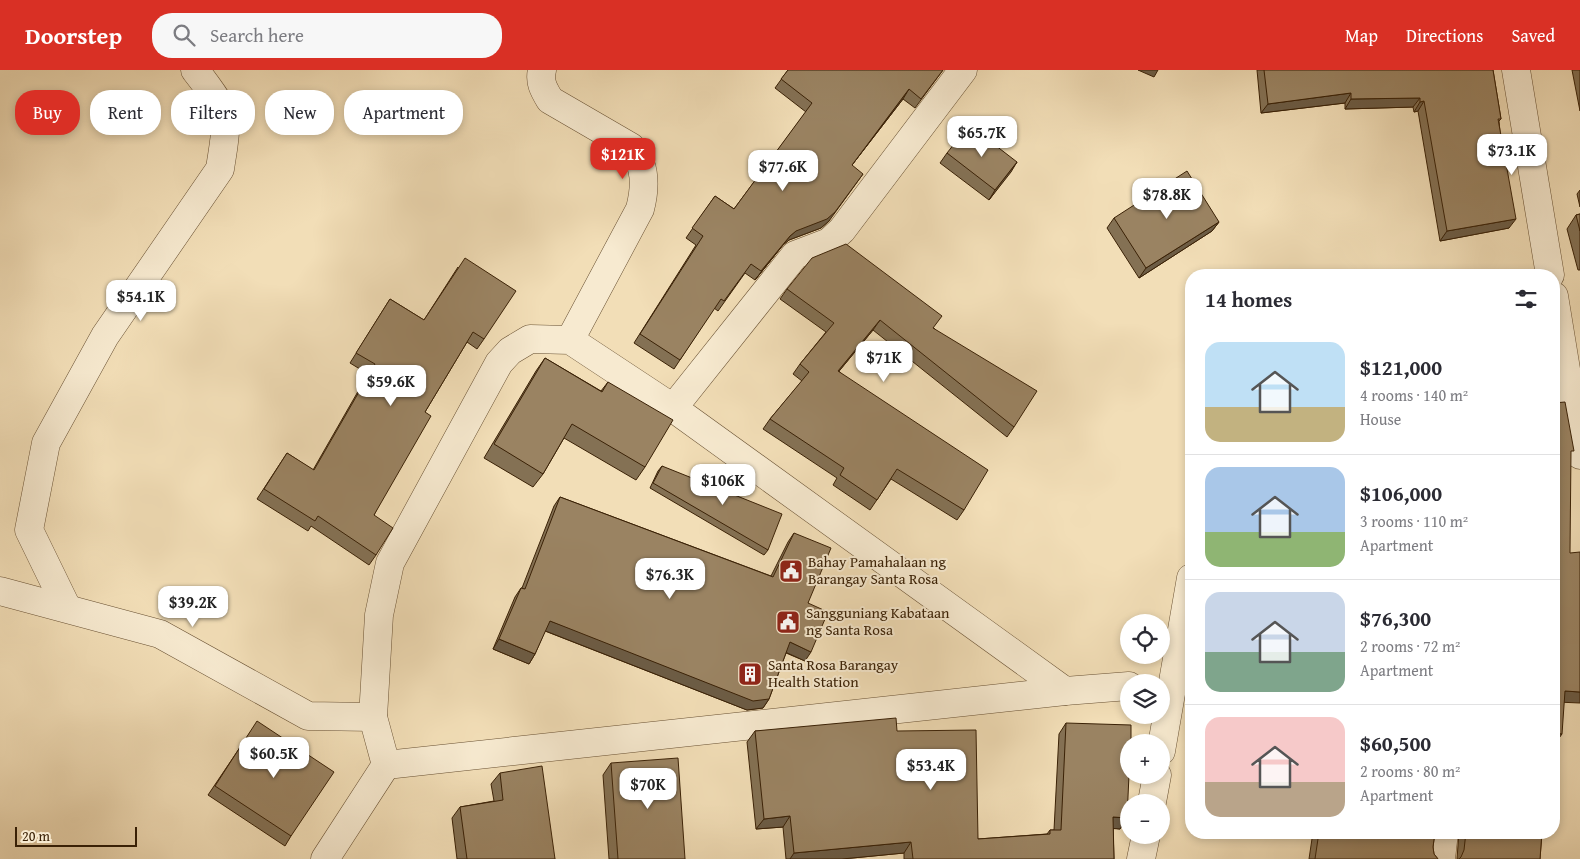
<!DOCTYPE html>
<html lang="en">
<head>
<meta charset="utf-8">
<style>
	:root { --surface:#fff; --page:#f7f7f7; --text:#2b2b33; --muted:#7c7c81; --line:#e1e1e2; --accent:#d93025 }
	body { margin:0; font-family:"Gentium Book Plus",serif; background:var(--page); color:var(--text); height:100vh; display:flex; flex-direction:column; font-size:19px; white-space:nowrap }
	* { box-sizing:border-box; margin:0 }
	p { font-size:16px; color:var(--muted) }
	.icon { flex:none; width:28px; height:28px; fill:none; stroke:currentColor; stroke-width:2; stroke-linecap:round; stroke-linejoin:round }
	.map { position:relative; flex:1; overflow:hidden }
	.details { position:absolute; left:1185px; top:199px; width:375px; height:570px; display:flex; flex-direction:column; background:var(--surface); border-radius:20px; box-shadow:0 2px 8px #0003 }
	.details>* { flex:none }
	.top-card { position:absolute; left:15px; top:20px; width:475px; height:45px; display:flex; gap:10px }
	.fabs { position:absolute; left:1120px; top:544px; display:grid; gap:10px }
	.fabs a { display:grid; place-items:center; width:50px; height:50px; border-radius:50%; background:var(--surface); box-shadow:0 2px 8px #0003; font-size:25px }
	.scale { position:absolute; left:15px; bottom:12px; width:122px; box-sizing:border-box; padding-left:5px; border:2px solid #3a2106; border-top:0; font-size:14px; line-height:18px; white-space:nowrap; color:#3a2106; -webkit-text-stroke:4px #f7ead0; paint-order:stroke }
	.price { position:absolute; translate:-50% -42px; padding:0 11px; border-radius:10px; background:#fff; color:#222; font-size:16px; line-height:32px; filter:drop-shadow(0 1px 2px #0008) }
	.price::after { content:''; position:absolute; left:50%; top:30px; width:15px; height:11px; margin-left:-8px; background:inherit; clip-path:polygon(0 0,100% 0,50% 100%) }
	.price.active { background:var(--accent); color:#fff }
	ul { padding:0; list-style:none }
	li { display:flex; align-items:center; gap:15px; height:125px; padding:0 20px }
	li+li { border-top:1px solid var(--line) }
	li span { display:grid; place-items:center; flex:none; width:140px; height:100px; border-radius:15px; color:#555 }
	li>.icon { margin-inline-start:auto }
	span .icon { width:60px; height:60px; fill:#fffc; stroke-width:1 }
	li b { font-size:21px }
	h2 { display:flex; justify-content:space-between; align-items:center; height:60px; padding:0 20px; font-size:21px }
	.tag { padding:0 18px; border-radius:20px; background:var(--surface); box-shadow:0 2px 8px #0003; font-size:18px; line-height:45px }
	.tag.active { background:var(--accent); color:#fff }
	header { display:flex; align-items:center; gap:30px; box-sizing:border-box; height:70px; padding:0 25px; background:var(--accent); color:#fff }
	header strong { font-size:24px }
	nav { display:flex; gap:28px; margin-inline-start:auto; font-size:18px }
	.search { width:350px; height:45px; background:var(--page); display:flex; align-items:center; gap:12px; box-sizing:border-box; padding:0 18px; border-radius:20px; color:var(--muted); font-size:19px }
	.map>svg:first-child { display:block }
</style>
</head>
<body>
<header>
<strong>Doorstep</strong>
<div class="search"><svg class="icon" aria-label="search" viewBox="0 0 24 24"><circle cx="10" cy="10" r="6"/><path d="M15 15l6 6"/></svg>Search here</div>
<nav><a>Map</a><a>Directions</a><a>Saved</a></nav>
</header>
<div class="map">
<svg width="1580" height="789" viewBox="0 0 1580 789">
	<rect width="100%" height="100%" fill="#f2deb7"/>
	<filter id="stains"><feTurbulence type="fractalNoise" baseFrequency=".004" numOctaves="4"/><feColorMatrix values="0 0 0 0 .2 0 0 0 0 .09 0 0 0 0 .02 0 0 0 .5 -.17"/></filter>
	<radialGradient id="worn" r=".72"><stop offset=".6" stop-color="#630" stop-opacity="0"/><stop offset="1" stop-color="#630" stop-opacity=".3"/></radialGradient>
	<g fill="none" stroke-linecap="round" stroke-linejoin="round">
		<g stroke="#685032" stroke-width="29">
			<g id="street">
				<path d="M542 0C539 12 544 20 550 30L631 77C646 95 646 116 640 139L570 270"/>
				<path d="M1516 0 1550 205"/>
				<path d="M1554 226 1580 385"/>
				<path d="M673 338 795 185 829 172 842 160 963 0"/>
				<path d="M0 521 160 564 308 646 373 647"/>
				<path d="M67 538 29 460 46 373 105 266 220 99C222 84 227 62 225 47 224 37 202 9 195 0"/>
				<path d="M1161 681 1191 508"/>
				<path d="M386 695 1065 621 1129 616"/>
				<path d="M1152 732 1157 705"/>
				<path d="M325 789 386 695 373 647 379 545 390 493 499 293 510 281 530 269 570 270 673 338 1065 621"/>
				<path d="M1141 789 1146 765"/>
				<path d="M1441 789 1444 762"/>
			</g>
		</g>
		<use href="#street" stroke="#f7ead0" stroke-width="28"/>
	</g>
	<g fill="#847154" stroke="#3a2106">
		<path d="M788 0H943L915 38 903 29 852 95 829 151 821 158 789 170 783 175 755 210 745 203 718 241 714 238 674 299 634 273 696 175 686 168 715 126 734 139 806 42 775 18Z"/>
		<path d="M1257 0H1493L1501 49 1499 51 1509 158 1440 171 1418 41 1414 42 1413 37 1345 39V33L1261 43Z"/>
		<path d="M1572 0H1580V41Z"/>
		<path d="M947 83 1017 92 989 130 940 93Z"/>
		<path d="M1580 120V137L1577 124Z"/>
		<path d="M1580 144V200H1578L1567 159 1576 145Z"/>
		<path d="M1114 148 1219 152 1212 161 1139 208 1107 158Z"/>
		<path d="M458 197 484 269 477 279 467 272 425 342 374 445 376 485 369 495 311 456 308 461 257 429 287 383 313 400 368 304 350 293 390 229 424 250Z"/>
		<path d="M787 219 934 258 1014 357 1007 367 873 260 839 301 964 440 957 450 891 409 870 440 833 415 837 408 763 359 770 349 802 311 793 304 800 294 826 262 780 229Z"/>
		<path d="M545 288 601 321 608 312 645 397 636 410 564 368 543 404 533 417 484 388 536 301Z"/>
		<path d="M662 396 768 480 764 485 650 418 658 401Z"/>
		<path d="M560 427 771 506 788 472 794 463 808 533 805 591 786 583 769 629 763 638 747 640 545 561 535 584 529 594 493 579 515 527 521 518H522L554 436Z"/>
		<path d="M1066 653 1127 748 1120 759 1113 758 1114 789H904V783L842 789H786L783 757 756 759 747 672 755 661H897L978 769 1047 764 1050 760H1054L1059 664Z"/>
		<path d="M251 661 291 766 285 776 208 725Z"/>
		<path d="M611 693 685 789H609L603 705Z"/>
		<path d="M500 703 555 789H457L452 748 460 737 494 731 491 714Z"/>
		<path d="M1313 762H1435L1433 777 1434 784 1438 789H1309Z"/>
		<path d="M1459 762H1542L1540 789H1457Z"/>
	</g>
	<g fill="#6c5c45" stroke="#3a2106">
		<path d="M1138 0H1158L1154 7Z"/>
		<path d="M909 19 903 29 845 104 852 95Z"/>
		<path d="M1351 23 1345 33 1261 43 1268 34Z"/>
		<path d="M1420 28 1413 37 1345 39 1351 29Z"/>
		<path d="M1424 31 1418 41 1414 42 1420 32Z"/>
		<path d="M1017 92 1011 102 989 130 995 120Z"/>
		<path d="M863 104 829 151 821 158 789 170 783 175 755 210 790 166Z"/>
		<path d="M1516 149 1509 158 1440 171 1447 161Z"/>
		<path d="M1219 152 1212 161 1139 208 1146 198Z"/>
		<path d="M880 250 873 260 831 311 838 301Z"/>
		<path d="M550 551 769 629 763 638 747 640 543 560Z"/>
		<path d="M499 569 535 584 529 594 493 579Z"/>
		<path d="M790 572 811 582 805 591 783 581Z"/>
		<path d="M1565 621 1580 622V633L1557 632Z"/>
		<path d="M1554 663 1562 664 1554 675Z"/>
		<path d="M790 746 783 757 756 759 764 749Z"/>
		<path d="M1113 747 1127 748 1120 759 1105 758Z"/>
		<path d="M911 772 904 783 842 789H790L794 783Z"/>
	</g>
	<g fill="#9a8362" stroke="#3a2106">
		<path d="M788 0H943L921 29 909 19 852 95 863 104 835 142 827 149 796 161 790 166 761 201 751 194 724 231 721 229 680 290 640 264 703 166 692 158 715 126 734 139 812 33 781 9Z"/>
		<path d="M1264 0H1493L1501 49H1498L1516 149 1447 161 1424 31 1420 32V28L1351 29V23L1268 34Z"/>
		<path d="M969 55 1017 92 995 120 947 83Z"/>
		<path d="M1187 101 1219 152 1146 198 1114 148Z"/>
		<path d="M1580 144V161L1576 145Z"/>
		<path d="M846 174 942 246 933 258 1037 321 1014 357 880 250 838 301 988 400 964 440 897 399 877 430 840 405 844 398 770 349 809 302 800 294 834 253 787 219 812 188Z"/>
		<path d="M465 188 516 221 484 269 473 262 425 342 431 346 374 445 393 458 376 485 318 446 315 451 264 419 287 383 314 400 375 294 356 283 390 229 424 250Z"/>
		<path d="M545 288 602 322 608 312 673 350 645 397 572 354 543 404 494 374Z"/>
		<path d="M1565 332 1574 381H1571L1570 483 1580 482V622L1565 621 1562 664 1554 663V333Z"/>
		<path d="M662 396 782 444 768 480 653 413Z"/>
		<path d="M560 427 773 507 794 463 831 478 808 533 828 542 811 582 790 572 769 629 753 631 550 551 535 584 499 569 521 518 525 519Z"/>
		<path d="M896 648 897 661 976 660 978 769 1050 764V760H1061L1066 653 1131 655V672H1129V705L1127 748 1113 747 1114 789H913L911 772 794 783 790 746 764 749 755 661Z"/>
		<path d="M257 651 334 702 291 766 215 716Z"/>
		<path d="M678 688 685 789H618L611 693Z"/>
		<path d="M542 696 555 789H467L460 737 503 730 500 703Z"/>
		<path d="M1319 762H1435L1433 777 1434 784 1438 789H1315Z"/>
		<path d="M1466 762H1542L1540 789H1459L1461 787 1464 780Z"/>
	</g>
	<defs>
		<g id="civic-square" transform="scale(1.25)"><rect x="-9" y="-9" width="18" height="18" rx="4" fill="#8f2418" stroke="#f7ead0"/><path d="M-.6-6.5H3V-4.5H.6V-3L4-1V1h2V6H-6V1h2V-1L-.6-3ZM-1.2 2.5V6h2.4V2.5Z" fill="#fff"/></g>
		<g id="building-square" transform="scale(1.25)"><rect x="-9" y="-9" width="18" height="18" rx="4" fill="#8f2418" stroke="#f7ead0"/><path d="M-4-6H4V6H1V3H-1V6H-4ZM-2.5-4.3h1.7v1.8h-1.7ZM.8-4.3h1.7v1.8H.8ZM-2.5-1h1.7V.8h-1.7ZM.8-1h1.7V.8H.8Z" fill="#fff"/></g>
	</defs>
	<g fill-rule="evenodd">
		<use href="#civic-square" x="791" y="501"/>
		<use href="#civic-square" x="788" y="552"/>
		<use href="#building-square" x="750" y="604"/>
	</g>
	<g text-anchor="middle" stroke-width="4" stroke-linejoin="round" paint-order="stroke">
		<g font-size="15" fill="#3a2106" stroke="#f7ead0" text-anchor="start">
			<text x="808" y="497">Bahay Pamahalaan ng<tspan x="808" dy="17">Barangay Santa Rosa</tspan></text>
			<text x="806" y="548">Sangguniang Kabataan<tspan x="806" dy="17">ng Santa Rosa</tspan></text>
			<text x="768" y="600">Santa Rosa Barangay<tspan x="768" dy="17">Health Station</tspan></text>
		</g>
	</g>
	<rect width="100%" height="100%" filter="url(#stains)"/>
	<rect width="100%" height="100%" fill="url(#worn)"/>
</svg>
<div class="fabs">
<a><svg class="icon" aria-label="locate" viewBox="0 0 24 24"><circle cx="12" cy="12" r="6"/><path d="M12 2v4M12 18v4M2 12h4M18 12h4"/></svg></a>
<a><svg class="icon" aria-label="layers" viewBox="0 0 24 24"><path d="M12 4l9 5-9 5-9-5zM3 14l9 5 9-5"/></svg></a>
<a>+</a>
<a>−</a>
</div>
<div class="scale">20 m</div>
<b class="price" style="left:982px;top:88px">$65.7K</b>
<b class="price" style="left:1512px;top:106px">$73.1K</b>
<b class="price active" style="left:623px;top:110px">$121K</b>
<b class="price" style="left:783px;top:122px">$77.6K</b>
<b class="price" style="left:1167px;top:150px">$78.8K</b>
<b class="price" style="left:141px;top:252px">$54.1K</b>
<b class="price" style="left:884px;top:313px">$71K</b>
<b class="price" style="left:391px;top:337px">$59.6K</b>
<b class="price" style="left:723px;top:436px">$106K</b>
<b class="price" style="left:670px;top:530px">$76.3K</b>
<b class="price" style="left:193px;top:558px">$39.2K</b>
<b class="price" style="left:274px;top:709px">$60.5K</b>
<b class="price" style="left:931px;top:721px">$53.4K</b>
<b class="price" style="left:648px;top:740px">$70K</b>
<div class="top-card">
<a class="tag active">Buy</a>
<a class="tag">Rent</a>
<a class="tag">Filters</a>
<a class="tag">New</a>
<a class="tag">Apartment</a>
</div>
<section class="details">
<h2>14 homes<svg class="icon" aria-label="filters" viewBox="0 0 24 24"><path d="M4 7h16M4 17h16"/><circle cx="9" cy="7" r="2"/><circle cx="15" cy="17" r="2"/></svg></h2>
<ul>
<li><span style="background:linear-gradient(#bfe0f5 65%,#c2b280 0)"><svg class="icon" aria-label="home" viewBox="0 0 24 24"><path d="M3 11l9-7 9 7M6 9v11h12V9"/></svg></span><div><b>$121,000</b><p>4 rooms · 140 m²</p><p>House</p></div></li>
<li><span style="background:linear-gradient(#a9c7e8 65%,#8fb573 0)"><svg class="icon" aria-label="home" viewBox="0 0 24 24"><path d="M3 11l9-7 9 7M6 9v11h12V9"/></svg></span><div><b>$106,000</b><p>3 rooms · 110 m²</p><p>Apartment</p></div></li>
<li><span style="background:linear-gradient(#c9d6e8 60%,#7fa58c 0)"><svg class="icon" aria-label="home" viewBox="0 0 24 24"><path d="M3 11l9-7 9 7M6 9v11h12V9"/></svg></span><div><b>$76,300</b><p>2 rooms · 72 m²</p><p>Apartment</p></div></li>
<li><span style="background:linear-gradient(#f6c9c9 65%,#b9a48a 0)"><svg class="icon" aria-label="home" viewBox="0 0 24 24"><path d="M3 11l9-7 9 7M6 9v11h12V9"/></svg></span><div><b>$60,500</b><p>2 rooms · 80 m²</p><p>Apartment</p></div></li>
</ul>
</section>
</div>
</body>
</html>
